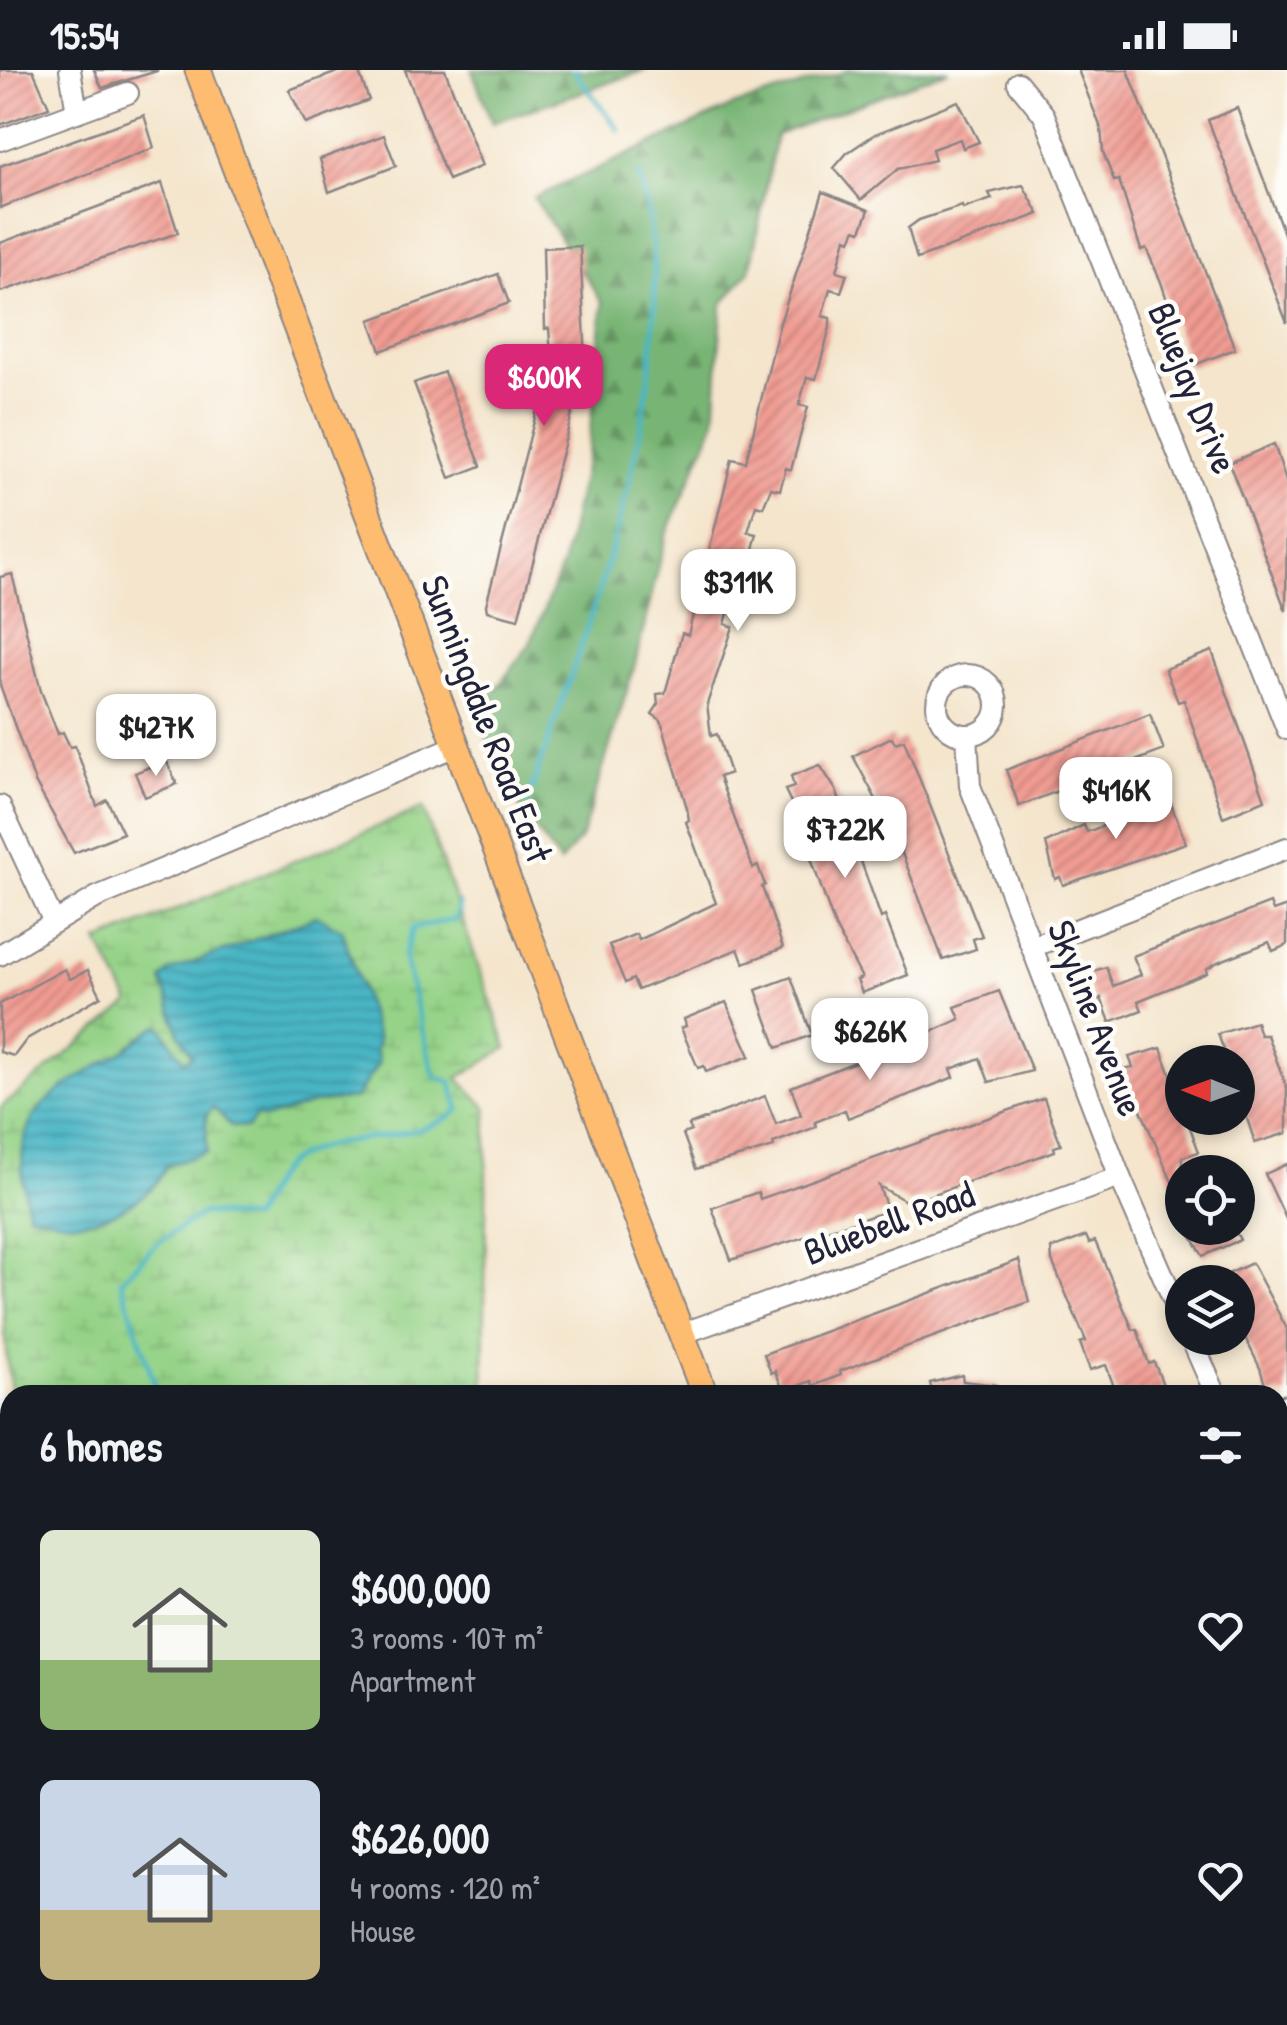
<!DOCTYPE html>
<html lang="en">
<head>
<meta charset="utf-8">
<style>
	:root { --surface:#171b24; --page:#20242c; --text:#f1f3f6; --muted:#9ea1a6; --accent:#db2777 }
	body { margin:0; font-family:"Patrick Hand",sans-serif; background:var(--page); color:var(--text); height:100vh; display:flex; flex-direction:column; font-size:38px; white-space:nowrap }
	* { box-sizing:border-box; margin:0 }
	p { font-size:32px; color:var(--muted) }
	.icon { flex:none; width:55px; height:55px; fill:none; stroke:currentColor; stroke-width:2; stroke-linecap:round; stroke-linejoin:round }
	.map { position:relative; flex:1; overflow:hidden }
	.drawer { position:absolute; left:0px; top:1315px; width:1288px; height:640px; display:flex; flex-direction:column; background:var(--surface); border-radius:30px 30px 0 0; box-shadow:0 5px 15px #0003 }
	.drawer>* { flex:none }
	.needle { width:65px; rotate:271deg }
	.tools { position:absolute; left:1165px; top:975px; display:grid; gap:20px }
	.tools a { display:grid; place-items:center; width:90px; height:90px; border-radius:50%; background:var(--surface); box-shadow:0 5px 15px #0003; font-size:50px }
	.price { position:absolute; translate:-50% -85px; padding:0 22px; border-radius:20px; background:#fff; color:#222; font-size:32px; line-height:65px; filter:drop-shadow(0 2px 5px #0008) }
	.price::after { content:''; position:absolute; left:50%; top:60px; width:30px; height:22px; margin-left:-15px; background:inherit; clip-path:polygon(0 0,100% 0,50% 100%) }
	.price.on { background:var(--accent); color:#fff }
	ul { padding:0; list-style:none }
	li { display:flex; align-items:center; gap:30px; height:250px; padding:0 40px }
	li span { display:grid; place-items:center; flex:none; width:280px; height:200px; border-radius:15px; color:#555 }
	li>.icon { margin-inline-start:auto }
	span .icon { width:120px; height:120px; fill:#fffc; stroke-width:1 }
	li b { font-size:42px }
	h2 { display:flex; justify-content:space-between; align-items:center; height:120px; padding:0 40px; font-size:42px }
	.status { display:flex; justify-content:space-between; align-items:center; height:70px; padding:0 50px; background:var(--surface); direction:ltr }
	.status svg { height:28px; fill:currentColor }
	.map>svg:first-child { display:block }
</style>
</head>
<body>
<div class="status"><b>15:54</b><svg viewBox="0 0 49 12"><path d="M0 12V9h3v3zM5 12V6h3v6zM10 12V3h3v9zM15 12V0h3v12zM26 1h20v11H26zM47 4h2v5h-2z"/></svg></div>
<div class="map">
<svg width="1287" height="1955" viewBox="0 0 1287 1955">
	<defs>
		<pattern id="forest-firs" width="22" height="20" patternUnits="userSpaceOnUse" patternTransform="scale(2.5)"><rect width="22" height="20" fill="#78b574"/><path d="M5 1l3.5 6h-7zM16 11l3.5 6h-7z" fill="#629360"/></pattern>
		<pattern id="wetland-marsh" width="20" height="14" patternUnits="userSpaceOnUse" patternTransform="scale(2.5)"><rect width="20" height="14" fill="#96d388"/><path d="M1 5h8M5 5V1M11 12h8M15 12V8" fill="none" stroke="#81b576"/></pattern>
		<pattern id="water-rules" width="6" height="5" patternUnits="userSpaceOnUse" patternTransform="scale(2.5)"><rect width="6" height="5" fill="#49b6c5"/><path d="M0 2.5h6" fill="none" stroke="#3c94a1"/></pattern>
		<pattern id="building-hatch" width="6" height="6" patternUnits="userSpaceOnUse" patternTransform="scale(2.5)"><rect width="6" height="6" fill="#f19c93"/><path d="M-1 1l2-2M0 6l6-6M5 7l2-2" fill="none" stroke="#c37f79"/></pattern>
	</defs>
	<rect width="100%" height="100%" fill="#fdfcf7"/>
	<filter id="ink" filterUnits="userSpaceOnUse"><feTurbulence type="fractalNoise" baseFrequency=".01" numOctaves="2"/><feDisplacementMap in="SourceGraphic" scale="20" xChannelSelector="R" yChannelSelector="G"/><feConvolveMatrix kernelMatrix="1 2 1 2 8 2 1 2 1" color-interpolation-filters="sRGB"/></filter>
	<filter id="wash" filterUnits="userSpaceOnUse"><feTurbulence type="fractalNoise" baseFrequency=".0048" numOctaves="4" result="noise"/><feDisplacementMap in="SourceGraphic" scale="40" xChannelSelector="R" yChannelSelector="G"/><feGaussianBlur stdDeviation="2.25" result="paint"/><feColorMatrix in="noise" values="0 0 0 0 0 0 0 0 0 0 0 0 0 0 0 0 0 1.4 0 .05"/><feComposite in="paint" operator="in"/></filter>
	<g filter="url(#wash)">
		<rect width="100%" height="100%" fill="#f4e5cc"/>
		<g fill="url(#forest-firs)" stroke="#4d6c58" stroke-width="2.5">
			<path d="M472 0H646L492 53Z"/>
			<path d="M850 0H949L776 65 750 200 722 235 715 352 666 466 635 594 582 766 560 793 505 717 478 643 530 574 563 493 588 381 603 233 534 128 733 36Z"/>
		</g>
		<path fill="url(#wetland-marsh)" stroke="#5c7a62" stroke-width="2.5" d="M423 738 507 978 458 1008 487 1038 484 1325H13C0 1285 0 1094 0 1038L130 933 98 872Z"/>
		<path fill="url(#water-rules)" stroke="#366c80" stroke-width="2.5" d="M318 846 342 860 378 970 375 979 379 992 356 1028 316 1033 264 1049 257 1045 247 1058 231 1056 213 1037 206 1047 207 1082 166 1096C154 1128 109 1150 75 1152 61 1152 43 1146 28 1143 9 1045 36 1032 115 986 132 977 143 963 160 955L184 991 192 986 178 961 162 909 170 901Z"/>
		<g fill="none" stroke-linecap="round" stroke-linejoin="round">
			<g stroke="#49b6c5" stroke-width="5">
				<path d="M573 0 619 60"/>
				<path d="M527 733C588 551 695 295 639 104"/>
				<path d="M158 1325 121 1211 156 1174 203 1143 252 1149C262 1133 275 1101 290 1091 342 1059 412 1077 459 1040L451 1012 434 1006 404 887 413 858 456 849 459 833"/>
			</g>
		</g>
		<g id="blocks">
			<g fill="url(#building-hatch)">
				<path d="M0 0H33L49 37 0 55Z"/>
				<path d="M94 0H157V1L102 18Z"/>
				<path d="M343 0H358L369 30 306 54 289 20Z"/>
				<path d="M405 0H445L482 96 448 110Z"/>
				<path d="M1078 0H1128L1235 279 1189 297 1161 212 1146 178 1141 180 1119 110 1114 111 1103 82 1101 58Z"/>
				<path d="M958 31 979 72 963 78 960 69 932 79 935 90 898 99 861 130 834 98 847 83 875 64Z"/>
				<path d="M1237 38 1287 172V253L1208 50Z"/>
				<path d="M144 45 154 78 0 138V96Z"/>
				<path d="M384 65 396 96 329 122 320 89Z"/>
				<path d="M162 113 178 163 0 222V173Z"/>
				<path d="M1023 115 1039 144 917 189 908 158 919 150 962 136 963 139 992 129 989 123Z"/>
				<path d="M823 122 869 140 861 161 856 159 851 170 846 168 837 201 847 204 841 222 830 219 822 246 830 248V257L816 309 807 307 799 335 808 337 791 400 786 398 780 420 771 418 763 437 756 435 748 462 757 464 740 527 733 525 725 554 733 557 707 634 711 666 717 664 730 703 719 707 753 798 758 796 765 815 762 817 783 878 744 893 738 879 638 920 633 909 625 913 609 875 636 864 639 870 716 833 686 752 689 750 687 738 661 650 652 644 658 635 657 624 665 623 682 563 688 565 732 389 746 392 779 256Z"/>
				<path d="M580 176 586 291 518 549 487 541 486 535 551 286 549 258 545 259 543 178Z"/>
				<path d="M498 204 509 233 381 281 370 250Z"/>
				<path d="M444 302 481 396 450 408 414 313Z"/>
				<path d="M1274 374 1287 414 1286 541 1229 393Z"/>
				<path d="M12 504 41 621 58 664 63 662 70 677 75 676 97 736 107 730 123 763 74 783 35 712 0 615V507Z"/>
				<path d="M1212 581 1265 730 1223 747 1184 630 1178 632 1165 599Z"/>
				<path d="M1150 644 1164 680 1019 736 1006 700Z"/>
				<path d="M892 667 895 673 904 670 982 866 973 869 976 879 943 890 895 765 853 686Z"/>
				<path d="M166 690 177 714 145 727 135 703Z"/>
				<path d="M820 695 836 720 881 848 885 846 908 905 862 923 857 910 862 908 835 857 808 780 813 778 785 720 794 717 791 706Z"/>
				<path d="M1168 726 1186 773 1063 815 1060 807 1055 809 1046 773 1084 755 1087 762 1133 745 1132 740Z"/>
				<path d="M1270 833 1273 841 1287 836V875L1273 881 1269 872 1218 892 1206 899 1207 903 1138 931 1142 940 1110 952 1101 928 1094 931 1084 904 1106 897 1113 916 1141 905 1133 886Z"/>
				<path d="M65 899 70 909 88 900 101 926 27 969 14 986 0 982V934Z"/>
				<path d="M791 907 812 965 777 978 756 920Z"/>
				<path d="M999 921 1032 1001 989 1012 980 988 951 999 954 1007 906 1026 848 1048 845 1040 815 1052 816 1057 773 1073 774 1077 696 1099 683 1064 691 1061 689 1055 765 1026 776 1054 801 1045 791 1017 927 964 960 949 955 937Z"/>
				<path d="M726 932 750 986 706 1002 704 996 698 998 681 958 686 956 684 949Z"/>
				<path d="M1256 952 1260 965H1267L1287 1018V1063L1255 1073 1238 1021V992H1228L1218 964Z"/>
				<path d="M1161 978 1199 1082 1182 1087V1135L1123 999 1133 997 1129 987Z"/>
				<path d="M1044 1028 1061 1075 1054 1077 1055 1081 909 1133 879 1116 888 1141 731 1190 712 1138 758 1122 760 1129Z"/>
				<path d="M1287 1094V1151L1265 1104Z"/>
				<path d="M1187 1158H1234L1240 1170 1203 1186Z"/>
				<path d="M1086 1166 1089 1173 1095 1171 1133 1260 1137 1259 1149 1294 1154 1292 1167 1325H1117L1106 1295 1090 1300 1080 1273 1086 1271 1052 1191 1051 1179Z"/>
				<path d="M1019 1190 1029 1232 840 1301 841 1305 813 1316 811 1311 784 1322 775 1301 771 1303 764 1284Z"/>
				<path d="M1252 1193 1287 1259V1325H1268L1260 1298 1238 1253V1212H1211Z"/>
				<path d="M962 1305 963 1311 997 1315V1325H933L930 1313Z"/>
			</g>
		</g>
	</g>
	<g filter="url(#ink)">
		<use href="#blocks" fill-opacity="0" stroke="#8b8484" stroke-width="2.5"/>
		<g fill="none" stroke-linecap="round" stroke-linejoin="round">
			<g stroke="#8b8484" stroke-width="24">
				<g id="minor">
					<path d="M70 0 77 42"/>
					<path d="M1018 13 1044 45 1287 659"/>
					<path d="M0 70 128 23"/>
					<circle cx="967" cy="635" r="30"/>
					<path d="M967 665 970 716 1120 1107 1182 1249"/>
					<path d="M0 736 54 852"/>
					<path d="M1032 877 1287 778"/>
					<path d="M0 885 97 827 456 676"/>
					<path d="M681 1264 1120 1107"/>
					<path d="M1191 1268 1216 1325"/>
					<path d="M1278 1477 1287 1502"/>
					<path d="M0 1520 10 1534"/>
					<path d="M1278 1611 1287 1607"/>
					<path d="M1278 1634 1287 1630"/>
					<path d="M1017 1945 1021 1955"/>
					<path d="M1096 1955 1125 1945"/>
				</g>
			</g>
			<g stroke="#8b8484" stroke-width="29">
				<g id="major">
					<path d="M198 0 705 1325"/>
					<path d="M946 1945 950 1955"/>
				</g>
			</g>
			<use href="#minor" stroke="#fff" stroke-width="20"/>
			<use href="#major" stroke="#febc70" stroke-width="25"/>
		</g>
	</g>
	<g text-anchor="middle" stroke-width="9" stroke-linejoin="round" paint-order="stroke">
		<g font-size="38" fill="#22223b" stroke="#fdfcf7">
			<text transform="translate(1193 318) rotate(68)" y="13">Bluejay Drive</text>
			<text transform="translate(487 649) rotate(69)" y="13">Sunningdale Road East</text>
			<text transform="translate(1096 948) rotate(69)" y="13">Skyline Avenue</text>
			<text transform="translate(889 1153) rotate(-20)" y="13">Bluebell Road</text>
		</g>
	</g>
</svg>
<div class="tools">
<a><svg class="needle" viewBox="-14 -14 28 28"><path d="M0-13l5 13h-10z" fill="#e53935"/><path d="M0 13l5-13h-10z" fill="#9ea1a6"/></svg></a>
<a><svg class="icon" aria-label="locate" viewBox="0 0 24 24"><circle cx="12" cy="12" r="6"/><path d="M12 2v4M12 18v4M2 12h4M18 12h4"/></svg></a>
<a><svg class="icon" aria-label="layers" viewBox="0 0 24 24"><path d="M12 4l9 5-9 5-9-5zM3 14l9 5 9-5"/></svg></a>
</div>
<b class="price on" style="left:544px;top:359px">$600K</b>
<b class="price" style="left:738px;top:564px">$311K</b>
<b class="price" style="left:156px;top:709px">$427K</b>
<b class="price" style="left:1116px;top:772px">$416K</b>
<b class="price" style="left:845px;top:811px">$722K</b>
<b class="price" style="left:870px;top:1013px">$626K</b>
<section class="drawer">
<h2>6 homes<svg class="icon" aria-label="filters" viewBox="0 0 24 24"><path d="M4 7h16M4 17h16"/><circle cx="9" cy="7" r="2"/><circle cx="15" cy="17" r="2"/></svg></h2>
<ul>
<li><span style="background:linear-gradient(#dfe7d0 65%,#8fb573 0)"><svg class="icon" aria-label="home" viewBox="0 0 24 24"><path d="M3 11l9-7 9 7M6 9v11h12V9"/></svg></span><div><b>$600,000</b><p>3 rooms · 107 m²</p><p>Apartment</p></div><svg class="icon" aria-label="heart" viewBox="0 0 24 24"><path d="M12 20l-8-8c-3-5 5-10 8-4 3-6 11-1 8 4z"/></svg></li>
<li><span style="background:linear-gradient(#c9d6e8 65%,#c2b280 0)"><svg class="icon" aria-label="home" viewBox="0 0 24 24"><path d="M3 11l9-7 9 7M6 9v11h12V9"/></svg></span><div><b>$626,000</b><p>4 rooms · 120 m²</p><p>House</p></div><svg class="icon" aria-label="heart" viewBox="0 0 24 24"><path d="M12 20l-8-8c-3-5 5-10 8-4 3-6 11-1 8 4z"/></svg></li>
</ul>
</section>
</div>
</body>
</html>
